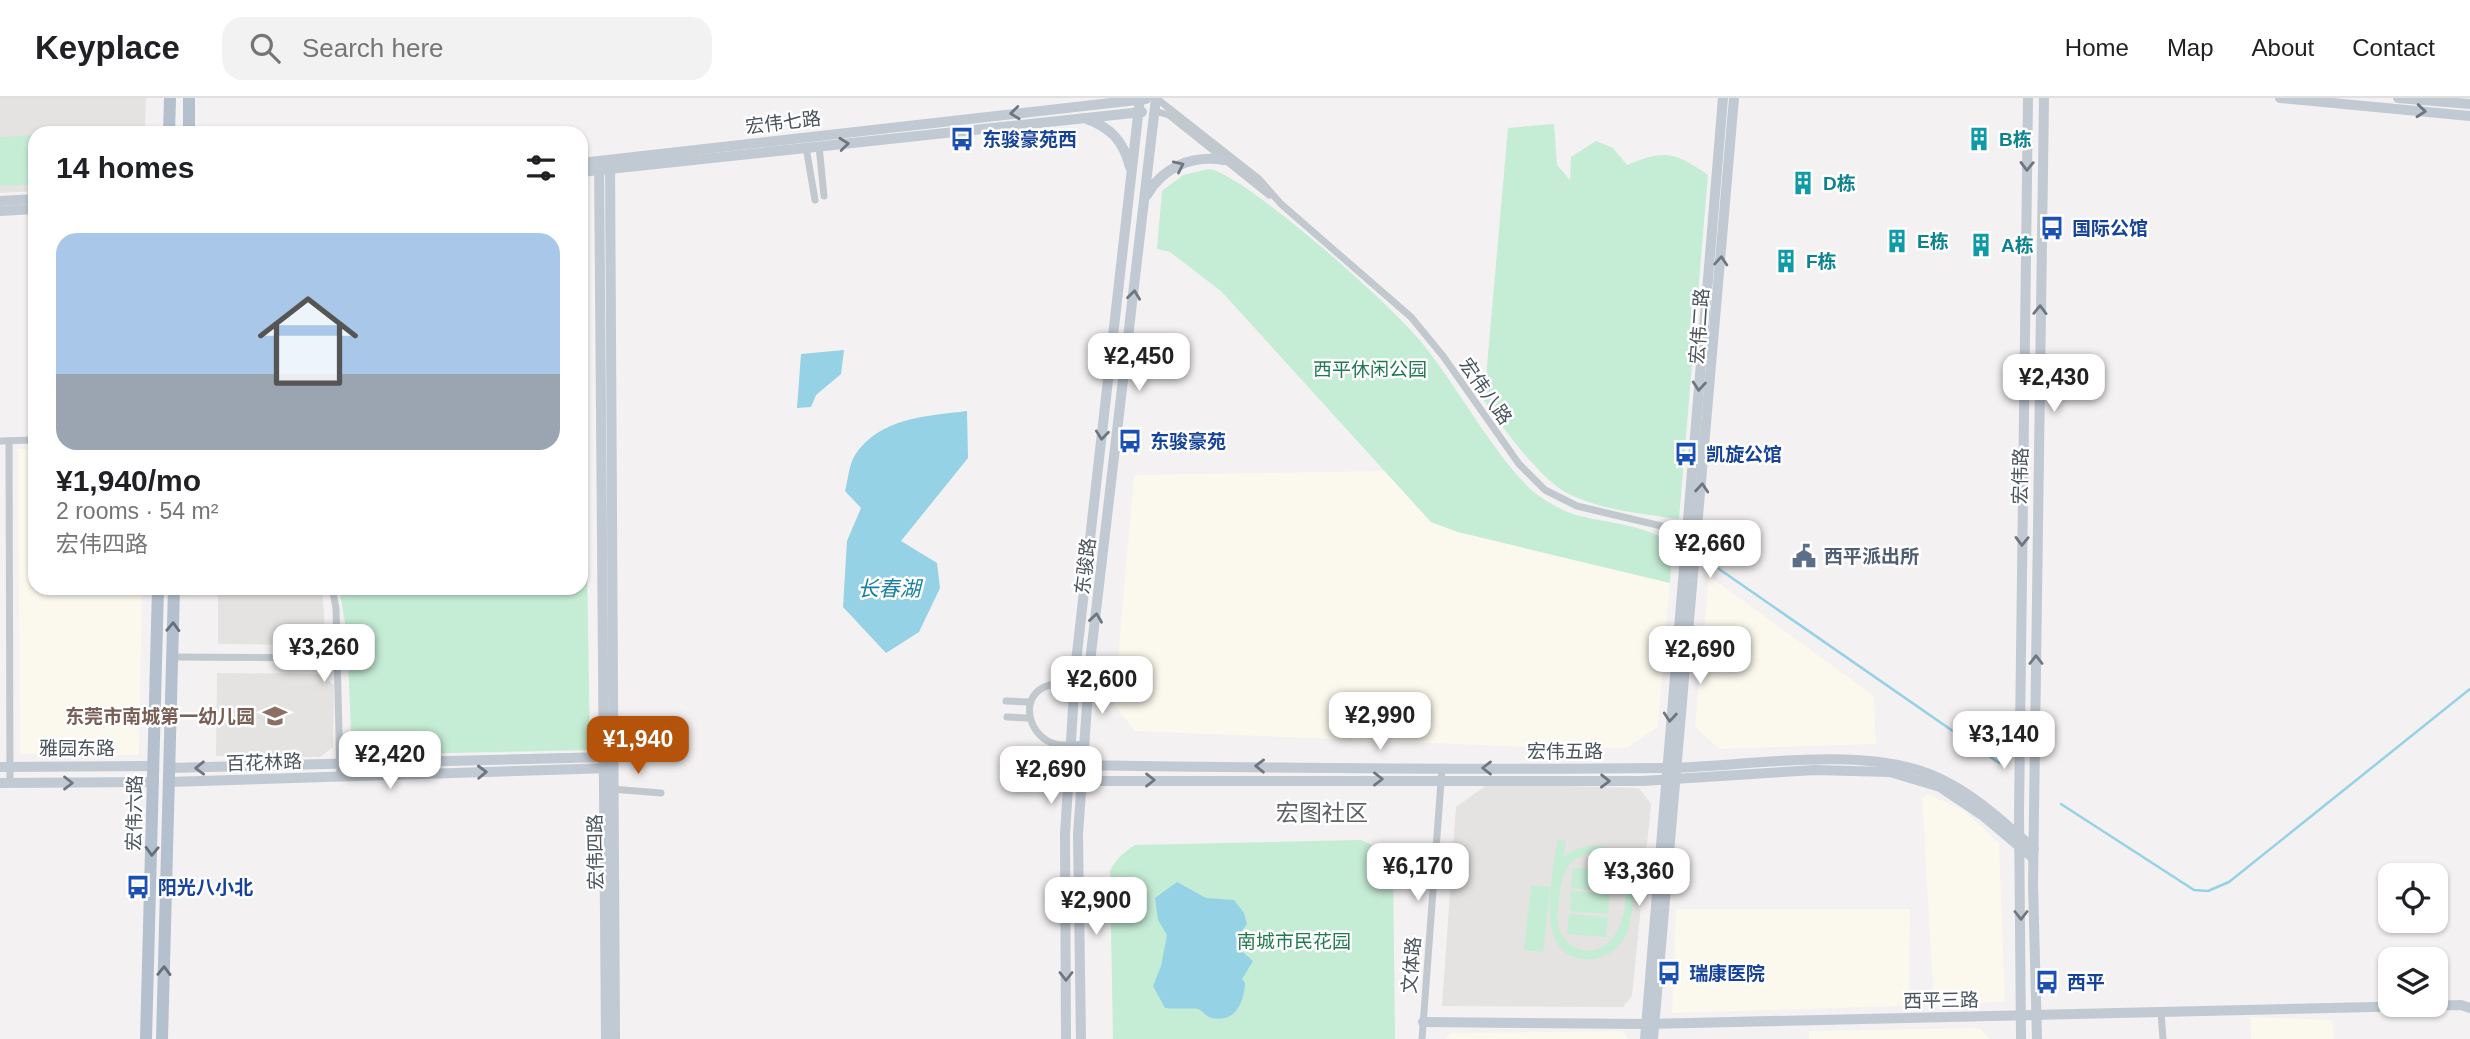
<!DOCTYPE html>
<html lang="en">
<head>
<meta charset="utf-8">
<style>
	:root { --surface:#fff; --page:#f2f2f2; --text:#202124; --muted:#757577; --line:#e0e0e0; --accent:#b45309 }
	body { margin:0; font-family:Arial,"Noto Sans SC",sans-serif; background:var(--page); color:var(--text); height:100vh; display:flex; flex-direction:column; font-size:26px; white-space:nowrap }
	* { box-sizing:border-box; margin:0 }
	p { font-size:23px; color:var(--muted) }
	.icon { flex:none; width:38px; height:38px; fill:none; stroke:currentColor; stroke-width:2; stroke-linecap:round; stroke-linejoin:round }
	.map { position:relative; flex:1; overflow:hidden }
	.details { position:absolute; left:28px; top:28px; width:560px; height:469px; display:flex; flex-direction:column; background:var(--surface); border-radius:21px; box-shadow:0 2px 5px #0004 }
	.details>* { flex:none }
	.controls { position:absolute; left:2378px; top:765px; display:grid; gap:14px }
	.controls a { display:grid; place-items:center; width:70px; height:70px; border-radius:14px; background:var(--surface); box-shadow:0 2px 5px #0004; font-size:35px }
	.price { position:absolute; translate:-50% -60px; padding:0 16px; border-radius:14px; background:#fff; color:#222; font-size:23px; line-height:46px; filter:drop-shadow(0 2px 4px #0008) }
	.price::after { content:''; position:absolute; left:50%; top:42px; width:21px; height:16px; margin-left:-10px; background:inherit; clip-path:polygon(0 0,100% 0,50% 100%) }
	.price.on { background:var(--accent); color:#fff }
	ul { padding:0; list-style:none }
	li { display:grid; align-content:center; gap:14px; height:371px; padding:0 28px }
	li span { display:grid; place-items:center; height:217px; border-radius:21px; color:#555 }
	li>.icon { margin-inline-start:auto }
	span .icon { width:126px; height:126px; fill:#fffc; stroke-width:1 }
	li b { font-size:30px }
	h2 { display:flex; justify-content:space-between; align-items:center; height:84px; padding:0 28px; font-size:30px }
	header { display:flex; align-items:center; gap:42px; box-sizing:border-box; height:98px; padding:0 35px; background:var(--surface); border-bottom:2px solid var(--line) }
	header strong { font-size:33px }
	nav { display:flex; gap:38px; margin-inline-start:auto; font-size:24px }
	.search { width:490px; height:63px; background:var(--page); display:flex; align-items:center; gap:18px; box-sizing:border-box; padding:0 24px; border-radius:21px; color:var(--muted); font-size:26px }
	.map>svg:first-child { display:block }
</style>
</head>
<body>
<header>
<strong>Keyplace</strong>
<div class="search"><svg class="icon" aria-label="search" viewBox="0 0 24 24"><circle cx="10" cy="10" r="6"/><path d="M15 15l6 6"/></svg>Search here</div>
<nav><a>Home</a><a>Map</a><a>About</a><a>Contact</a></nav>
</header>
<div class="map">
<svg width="2470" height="941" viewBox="0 0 2470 941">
	<rect width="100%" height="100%" fill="#f3f1f1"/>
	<g fill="#fbf8ed">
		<path d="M18 351H35V490H142L139 657 20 656Z"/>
		<path d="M1385 373 1431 424 1458 434 1670 485 1658 629 1627 650H1553L1135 633 1114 606 1134 377Z"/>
		<path d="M1709 478 1874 598 1876 646 1719 651 1695 628Z"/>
		<path d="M1928 696 1965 713 1999 745 2005 903 1934 909 1922 700Z"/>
		<path d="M1676 811H1910L1909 908 1672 915Z"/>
		<path d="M2250 919 2332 922 2334 941H2251Z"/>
		<path d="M1979 930 1990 941H1809V933Z"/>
		<path d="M1623 933 1628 941H1445L1451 935Z"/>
	</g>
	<g fill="#e4e3e2">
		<path d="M0 0H146L145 27 143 35H35V93L0 95Z"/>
		<path d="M218 490H322L326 547 218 546Z"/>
		<path d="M217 575 321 576 334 587 333 649 320 659 216 658Z"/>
		<path d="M1488 686 1639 690 1651 706 1632 898 1623 909 1442 908 1456 709Z"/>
	</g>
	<g fill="#c5ecd5" fill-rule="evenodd">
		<path d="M1554 26 1557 67 1570 82 1571 59 1596 43 1613 50 1627 67C1665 51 1675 54 1708 77L1679 421C1642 416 1601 412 1567 395 1542 383 1500 327 1484 302L1508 30Z"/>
		<path d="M35 37V86L0 88V39Z"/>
		<path d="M1209 71C1245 76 1396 211 1422 245 1460 292 1488 348 1530 391 1543 402 1557 410 1573 416 1605 426 1648 425 1673 448L1670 485 1458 434 1431 424 1221 193 1170 154 1157 151 1162 93 1183 77Z"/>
		<path d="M581 87 590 652 352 657 347 536 339 490H581Z"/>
		<path d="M1361 742 1383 752 1393 772 1395 941H1113L1110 773C1116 761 1123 755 1135 747Z"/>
		<path d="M1557 742 1565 743 1564 759C1585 741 1620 744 1630 773 1636 790 1633 821 1626 837 1620 850 1607 859 1593 861 1530 865 1553 778 1557 742ZM1593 755C1645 761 1630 863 1581 852 1571 849 1562 840 1559 830 1556 821 1558 812 1559 803 1561 779 1565 759 1593 755Z"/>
		<path d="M1573 770 1612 773 1610 794 1571 790Z"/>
		<path d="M1531 787 1550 789 1543 854 1524 852Z"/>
		<path d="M1571 793 1610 796 1608 816 1570 813Z"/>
		<path d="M1569 816 1608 819 1606 839 1567 836Z"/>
	</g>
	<g fill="#96d2e5">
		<path d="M844 252 841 276 816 297 811 309 797 310 801 256Z"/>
		<path d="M967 313 968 360 901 443 937 465 940 490 919 534 886 555 843 509 847 443 861 410 845 393C848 382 849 366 855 357 879 320 926 318 967 313Z"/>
		<path d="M1177 784 1206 800 1234 802 1244 815 1247 826 1239 837V851L1253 863 1242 881 1245 885C1244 904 1236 925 1212 920 1206 919 1203 913 1198 911 1193 910 1172 911 1165 910L1153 888 1161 868 1167 837 1158 822 1155 800Z"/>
	</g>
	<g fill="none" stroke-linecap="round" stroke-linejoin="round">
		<g stroke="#96d2e5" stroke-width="2.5">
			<path d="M1719 471 1999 665"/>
			<path d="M2061 706 2194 792 2208 793 2229 784 2470 591"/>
		</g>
		<g stroke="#c1c8ce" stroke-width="7">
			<path d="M1156 0 1259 81 1281 106 1411 219 1443 258 1519 366 1545 392 1577 408 1691 435"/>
			<path d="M1155 13 1169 17 1269 97"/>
			<path d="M819 48 824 98"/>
			<path d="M806 49 815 102"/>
			<path d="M0 343 35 342"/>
			<path d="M9 343 10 685"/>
			<path d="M332 490 336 510 340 679"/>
			<path d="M172 559 338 560"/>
			<path d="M1006 603 1030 604"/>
			<path d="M1007 619 1029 620"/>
			<path d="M1085 646C1074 647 1062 649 1052 645 1026 635 1019 595 1050 587 1061 584 1076 587 1088 588"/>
			<path d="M611 691 661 695"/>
			<path d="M2161 915 2163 941"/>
			<path d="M1422 941 1442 670"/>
		</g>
		<g stroke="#c1c9d3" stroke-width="10">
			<path d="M2280 0 2470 18"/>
			<path d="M2398 0 2470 6"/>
			<path d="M1085 20C1111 30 1123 42 1130 69"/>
			<path d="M610 62 615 941"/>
			<path d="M599 63 606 941"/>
			<path d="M581 65 1146 1"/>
			<path d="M581 74 1142 14"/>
			<path d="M1147 97C1163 69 1192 57 1224 62"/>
			<path d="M0 103 35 101"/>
			<path d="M0 113 35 111"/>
			<path d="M1070 667C1267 670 1465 672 1663 670 1741 669 1847 649 1921 673 1964 687 2001 721 2034 751"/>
			<path d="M0 669 154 668"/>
			<path d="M169 670 608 659"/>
			<path d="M1069 683H1642L1815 672 1890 674 1940 689 1982 717 2033 760"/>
			<path d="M169 684 610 670"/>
			<path d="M0 685 154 684"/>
			<path d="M1423 924 1646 926 2461 907 2470 910"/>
			<path d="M1066 941 1065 736 1076 564 1140 0"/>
			<path d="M1081 941 1078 737 1090 564 1156 0"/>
			<path d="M1645 941 1723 0"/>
			<path d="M1653 941 1734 0"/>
			<path d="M2021 941 2019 715 2028 0"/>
			<path d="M2037 941 2033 786 2044 0"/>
		</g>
		<g stroke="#b4c0cd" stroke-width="12">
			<path d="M169 35 170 0"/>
			<path d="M189 35V0"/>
			<path d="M146 941 158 490"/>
			<path d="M162 941 174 490"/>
		</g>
	</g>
	<defs><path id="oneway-chevron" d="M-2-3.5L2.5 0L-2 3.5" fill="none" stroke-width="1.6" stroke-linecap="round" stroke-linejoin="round" transform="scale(1.75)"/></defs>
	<g stroke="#6e7780">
		<use href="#oneway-chevron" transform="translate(2421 13) rotate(5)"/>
		<use href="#oneway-chevron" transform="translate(1015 15) rotate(174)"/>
		<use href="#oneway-chevron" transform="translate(844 46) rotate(-6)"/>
		<use href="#oneway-chevron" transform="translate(1179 68) rotate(-25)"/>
		<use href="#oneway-chevron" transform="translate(2027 68) rotate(91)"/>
		<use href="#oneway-chevron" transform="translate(1721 163) rotate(-86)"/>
		<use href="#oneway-chevron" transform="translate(1134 197) rotate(-83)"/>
		<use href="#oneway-chevron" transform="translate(2040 212) rotate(-89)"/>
		<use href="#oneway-chevron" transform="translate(1699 288) rotate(95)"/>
		<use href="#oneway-chevron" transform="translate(1102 337) rotate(96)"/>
		<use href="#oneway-chevron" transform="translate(1702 390) rotate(-85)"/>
		<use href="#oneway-chevron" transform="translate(2022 443) rotate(91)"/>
		<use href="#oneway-chevron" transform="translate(1096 520) rotate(-82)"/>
		<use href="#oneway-chevron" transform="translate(2036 562) rotate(-90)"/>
		<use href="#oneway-chevron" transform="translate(1670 619) rotate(95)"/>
		<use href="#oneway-chevron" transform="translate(1260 668) rotate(-179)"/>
		<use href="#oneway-chevron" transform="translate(200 670) rotate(179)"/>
		<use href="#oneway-chevron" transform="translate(1487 670) rotate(-180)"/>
		<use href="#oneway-chevron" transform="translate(482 674) rotate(-2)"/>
		<use href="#oneway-chevron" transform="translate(1378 681)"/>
		<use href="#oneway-chevron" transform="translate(1150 682)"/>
		<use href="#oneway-chevron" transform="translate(1605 683) rotate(1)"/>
		<use href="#oneway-chevron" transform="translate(68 685)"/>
		<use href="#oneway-chevron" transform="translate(2021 817) rotate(90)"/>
		<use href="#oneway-chevron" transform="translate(1066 878) rotate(90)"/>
	</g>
	<g stroke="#656f79">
		<use href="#oneway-chevron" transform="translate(173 529) rotate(-88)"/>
		<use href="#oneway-chevron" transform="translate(152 753) rotate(92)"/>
		<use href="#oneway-chevron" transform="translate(164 873) rotate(-89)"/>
	</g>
	<defs>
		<g id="bus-bare" transform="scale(1.89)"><path d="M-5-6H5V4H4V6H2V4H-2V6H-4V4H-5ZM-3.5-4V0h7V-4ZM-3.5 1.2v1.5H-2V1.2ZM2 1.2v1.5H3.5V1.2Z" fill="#1a4fb4" stroke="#fff" stroke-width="2.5" paint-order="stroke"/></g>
		<g id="building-bare" transform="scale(1.89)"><path d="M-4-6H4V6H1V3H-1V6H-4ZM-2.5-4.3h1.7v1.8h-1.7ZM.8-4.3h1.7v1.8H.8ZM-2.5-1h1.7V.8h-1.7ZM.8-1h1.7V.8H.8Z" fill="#0f9aa8" stroke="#fff" stroke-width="2.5" paint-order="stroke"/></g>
		<g id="civic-bare" transform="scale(1.89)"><path d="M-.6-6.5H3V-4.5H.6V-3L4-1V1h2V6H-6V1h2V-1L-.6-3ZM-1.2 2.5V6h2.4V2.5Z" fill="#5c6f8a" stroke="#fff" stroke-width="2.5" paint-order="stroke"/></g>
		<g id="school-bare" transform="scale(1.89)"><path d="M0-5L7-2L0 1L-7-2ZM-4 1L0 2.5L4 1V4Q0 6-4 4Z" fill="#8d6e63" stroke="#fff" stroke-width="2.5" paint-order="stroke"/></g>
	</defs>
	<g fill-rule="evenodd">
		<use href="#bus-bare" x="962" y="41"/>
		<use href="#building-bare" x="1979" y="41"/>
		<use href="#building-bare" x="1803" y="85"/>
		<use href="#bus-bare" x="2052" y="130"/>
		<use href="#building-bare" x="1897" y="143"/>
		<use href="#building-bare" x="1981" y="147"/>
		<use href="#building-bare" x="1786" y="163"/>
		<use href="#bus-bare" x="1130" y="343"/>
		<use href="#bus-bare" x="1686" y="356"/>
		<use href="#civic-bare" x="1804" y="458"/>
		<use href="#school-bare" x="275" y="618"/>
		<use href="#bus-bare" x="138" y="789"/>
		<use href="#bus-bare" x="1669" y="875"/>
		<use href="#bus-bare" x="2047" y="884"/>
	</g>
	<g text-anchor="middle" stroke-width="5" stroke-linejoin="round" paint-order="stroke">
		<g font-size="19" fill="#4b545d" stroke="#fff">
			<text transform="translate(783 24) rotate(-7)" y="7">宏伟七路</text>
			<text transform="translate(1699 228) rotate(-86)" y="7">宏伟二路</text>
			<text transform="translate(1486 293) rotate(55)" y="7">宏伟八路</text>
			<text transform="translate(2020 378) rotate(-89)" y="7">宏伟路</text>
			<text transform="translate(1085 468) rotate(-83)" y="7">东骏路</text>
			<text x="77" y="657">雅园东路</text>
			<text x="1565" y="660">宏伟五路</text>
			<text transform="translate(264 664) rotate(-2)" y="7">百花林路</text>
			<text transform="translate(134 715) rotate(-89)" y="7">宏伟六路</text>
			<text transform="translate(595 754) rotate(-91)" y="7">宏伟四路</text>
			<text transform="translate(1411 867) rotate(-85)" y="7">文体路</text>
			<text transform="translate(1941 902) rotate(-1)" y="7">西平三路</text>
		</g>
		<g font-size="19" font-weight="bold" fill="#164399" stroke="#fff" text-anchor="start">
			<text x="982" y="48">东骏豪苑西</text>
			<text x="2072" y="137">国际公馆</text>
			<text x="1150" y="350">东骏豪苑</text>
			<text x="1706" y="363">凯旋公馆</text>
			<text x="158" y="796">阳光八小北</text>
			<text x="1689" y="882">瑞康医院</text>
			<text x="2067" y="891">西平</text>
		</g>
		<g font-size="19" font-weight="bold" fill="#0d838f" stroke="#fff" text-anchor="start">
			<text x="1999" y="48">B栋</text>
			<text x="1823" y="92">D栋</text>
			<text x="1917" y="150">E栋</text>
			<text x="2001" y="154">A栋</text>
			<text x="1806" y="170">F栋</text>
		</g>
		<g font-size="19" fill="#207a50" stroke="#fff">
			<text x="1370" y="278">西平休闲公园</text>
			<text x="1294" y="850">南城市民花园</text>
		</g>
		<g font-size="19" font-weight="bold" fill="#4e5e75" stroke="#fff" text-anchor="start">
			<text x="1824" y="465">西平派出所</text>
		</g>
		<g font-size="19" font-weight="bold" fill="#785e54" stroke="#fff" text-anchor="end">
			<text x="255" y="625">东莞市南城第一幼儿园</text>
		</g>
		<g font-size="21" font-style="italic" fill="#1980a1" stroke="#fff">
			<text x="889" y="498">长春湖</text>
		</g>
		<g font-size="23" fill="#5e6165" stroke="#fff">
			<text x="1322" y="723">宏图社区</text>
		</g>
	</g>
</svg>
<div class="controls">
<a><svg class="icon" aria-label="locate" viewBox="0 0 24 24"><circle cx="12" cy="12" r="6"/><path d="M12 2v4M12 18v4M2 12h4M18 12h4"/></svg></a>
<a><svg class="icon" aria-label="layers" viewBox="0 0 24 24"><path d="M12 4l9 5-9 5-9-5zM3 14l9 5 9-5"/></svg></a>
</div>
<b class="price" style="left:1139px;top:295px">¥2,450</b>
<b class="price" style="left:2054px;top:316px">¥2,430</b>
<b class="price" style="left:1710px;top:482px">¥2,660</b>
<b class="price" style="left:324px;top:586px">¥3,260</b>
<b class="price" style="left:1700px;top:588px">¥2,690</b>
<b class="price" style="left:1102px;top:618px">¥2,600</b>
<b class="price" style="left:1380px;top:654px">¥2,990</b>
<b class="price" style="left:2004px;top:673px">¥3,140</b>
<b class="price on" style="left:638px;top:678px">¥1,940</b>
<b class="price" style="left:390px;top:693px">¥2,420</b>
<b class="price" style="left:1051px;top:708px">¥2,690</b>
<b class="price" style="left:1418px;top:805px">¥6,170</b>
<b class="price" style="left:1639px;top:810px">¥3,360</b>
<b class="price" style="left:1096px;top:839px">¥2,900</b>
<section class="details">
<h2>14 homes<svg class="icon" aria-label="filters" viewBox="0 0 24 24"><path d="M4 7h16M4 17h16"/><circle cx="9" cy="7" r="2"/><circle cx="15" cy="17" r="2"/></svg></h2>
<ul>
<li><span style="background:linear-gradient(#a9c7e8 65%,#9aa5b1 0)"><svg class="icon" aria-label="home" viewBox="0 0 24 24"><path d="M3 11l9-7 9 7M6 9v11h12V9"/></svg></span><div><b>¥1,940/mo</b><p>2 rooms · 54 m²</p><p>宏伟四路</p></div></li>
</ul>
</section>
</div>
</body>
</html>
